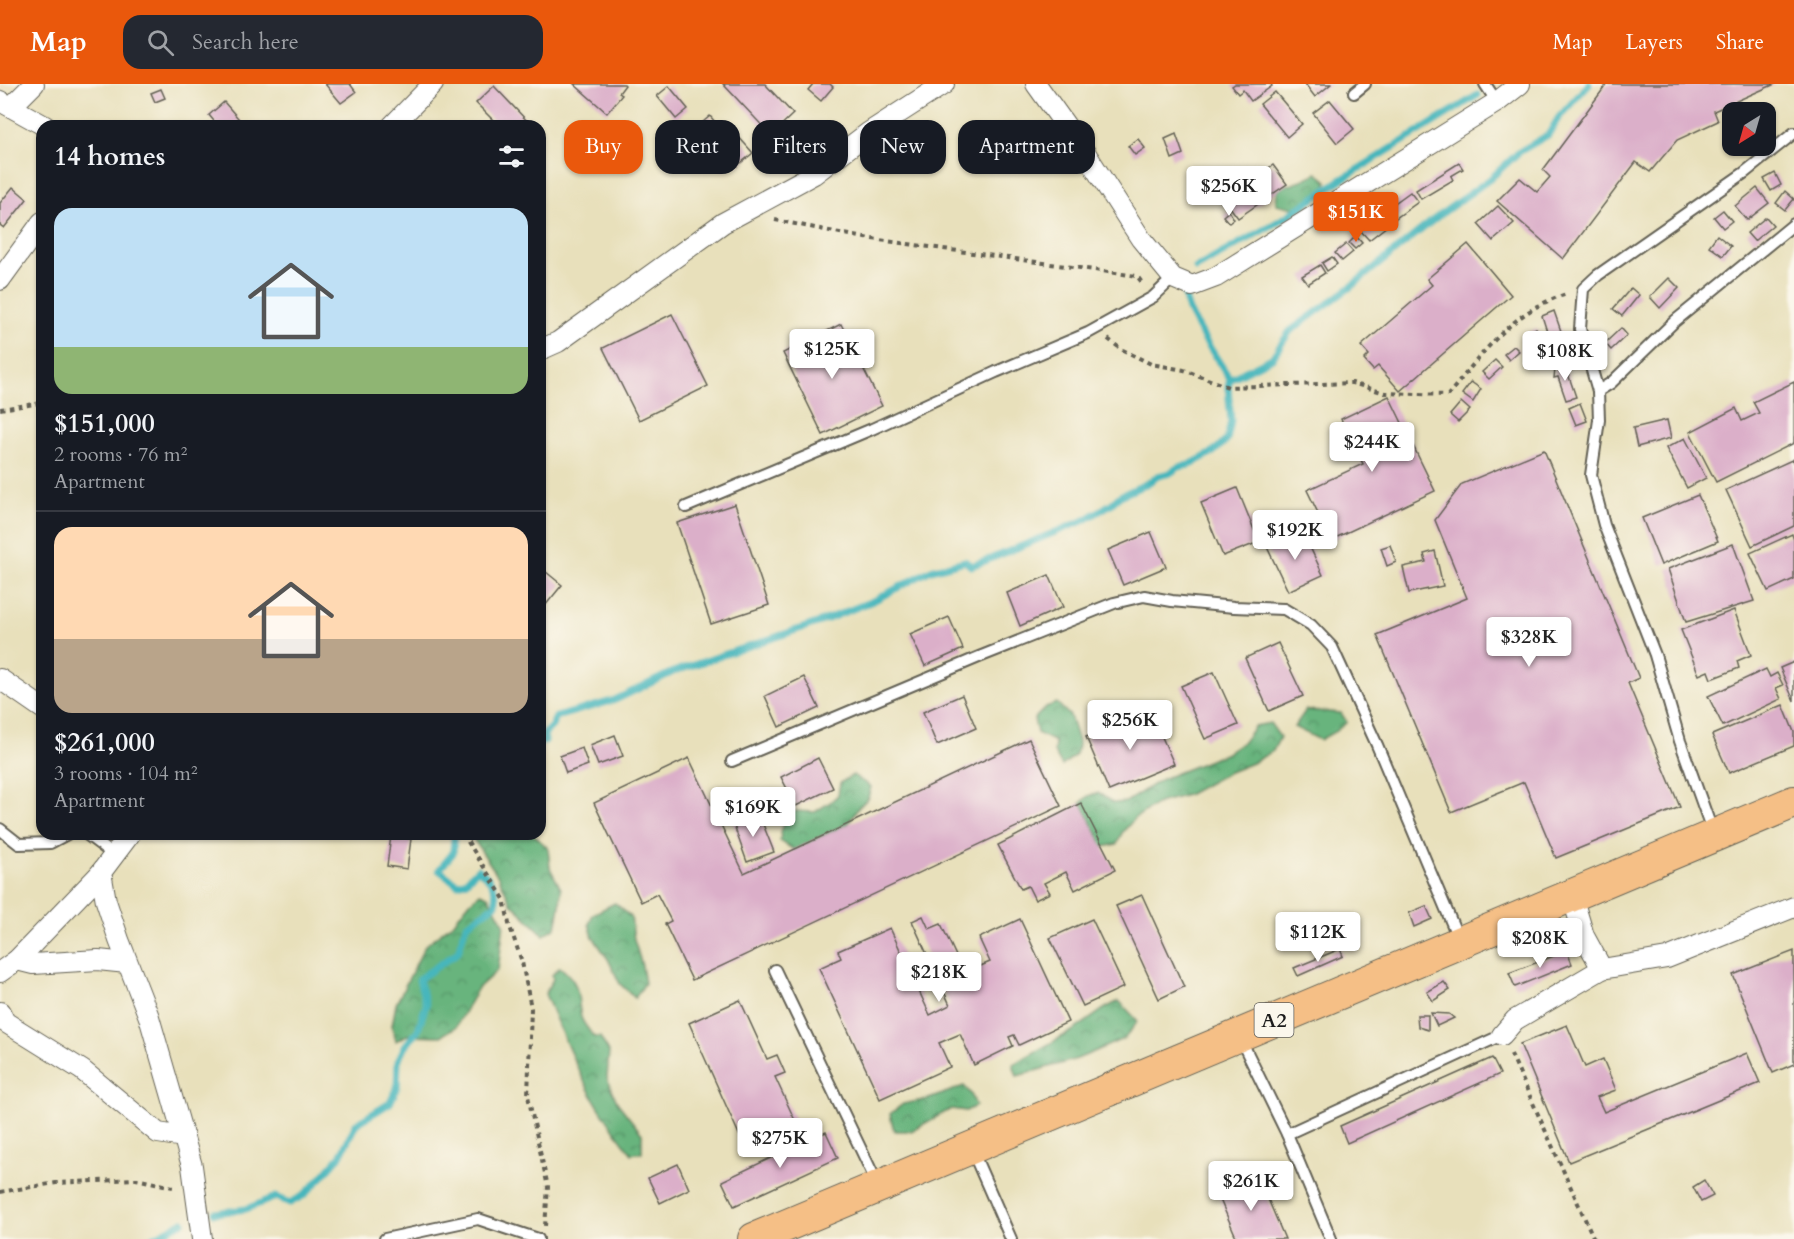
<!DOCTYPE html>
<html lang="en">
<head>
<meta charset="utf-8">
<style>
	:root { --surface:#171b24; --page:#242831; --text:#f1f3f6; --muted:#9ea1a6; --line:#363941; --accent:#ea580c }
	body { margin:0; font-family:Cardo,serif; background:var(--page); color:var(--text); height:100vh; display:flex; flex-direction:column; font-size:22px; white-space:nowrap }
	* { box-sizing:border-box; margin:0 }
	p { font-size:20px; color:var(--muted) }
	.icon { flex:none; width:33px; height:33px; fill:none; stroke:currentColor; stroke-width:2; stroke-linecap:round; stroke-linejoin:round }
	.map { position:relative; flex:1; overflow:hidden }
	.details { position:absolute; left:36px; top:36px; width:510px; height:720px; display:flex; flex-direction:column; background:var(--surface); border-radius:18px; box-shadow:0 2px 4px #0004 }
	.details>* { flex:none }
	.top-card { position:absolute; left:564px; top:36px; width:570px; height:54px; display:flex; gap:12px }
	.needle { width:39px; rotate:217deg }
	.controls { position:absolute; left:1722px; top:18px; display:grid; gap:12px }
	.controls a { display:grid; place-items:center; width:54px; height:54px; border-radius:12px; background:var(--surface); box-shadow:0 2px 4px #0004; font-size:30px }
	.price { position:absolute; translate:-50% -51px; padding:0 14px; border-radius:6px; background:#fff; color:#222; font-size:20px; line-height:39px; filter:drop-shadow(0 2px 3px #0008) }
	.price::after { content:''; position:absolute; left:50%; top:36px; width:18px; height:14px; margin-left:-9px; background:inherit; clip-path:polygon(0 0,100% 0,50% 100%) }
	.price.selected { background:var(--accent); color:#fff }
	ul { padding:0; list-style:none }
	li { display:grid; align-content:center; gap:12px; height:318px; padding:0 18px }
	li+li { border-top:2px solid var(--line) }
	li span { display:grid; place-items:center; height:186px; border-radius:18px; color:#555 }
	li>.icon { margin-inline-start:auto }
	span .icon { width:108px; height:108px; fill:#fffc; stroke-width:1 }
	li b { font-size:26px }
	h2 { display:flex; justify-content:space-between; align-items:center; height:72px; padding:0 18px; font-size:26px }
	.tag { padding:0 21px; border-radius:18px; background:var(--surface); box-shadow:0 2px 4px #0004; font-size:21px; line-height:54px }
	.tag.selected { background:var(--accent); color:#fff }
	header { display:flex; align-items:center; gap:36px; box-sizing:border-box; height:84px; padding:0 30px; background:var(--accent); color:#fff }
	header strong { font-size:28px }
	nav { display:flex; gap:33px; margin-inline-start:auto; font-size:21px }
	.search { width:420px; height:54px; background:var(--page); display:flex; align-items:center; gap:15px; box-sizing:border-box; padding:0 21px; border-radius:18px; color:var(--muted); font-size:22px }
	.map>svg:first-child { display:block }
</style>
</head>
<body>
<header>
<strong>Map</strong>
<div class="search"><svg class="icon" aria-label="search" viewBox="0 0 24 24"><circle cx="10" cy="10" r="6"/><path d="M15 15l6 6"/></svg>Search here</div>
<nav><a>Map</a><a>Layers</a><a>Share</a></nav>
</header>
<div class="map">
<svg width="1794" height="1155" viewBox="0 0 1794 1155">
	<defs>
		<pattern id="forest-crowns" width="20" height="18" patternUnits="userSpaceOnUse" patternTransform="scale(1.5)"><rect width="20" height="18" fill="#68b47d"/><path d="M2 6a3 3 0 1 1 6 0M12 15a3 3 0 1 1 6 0" fill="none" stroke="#559266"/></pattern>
	</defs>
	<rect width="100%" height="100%" fill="#fbf7ec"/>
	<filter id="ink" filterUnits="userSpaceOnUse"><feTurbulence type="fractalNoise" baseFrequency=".0167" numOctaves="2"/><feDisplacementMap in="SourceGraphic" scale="12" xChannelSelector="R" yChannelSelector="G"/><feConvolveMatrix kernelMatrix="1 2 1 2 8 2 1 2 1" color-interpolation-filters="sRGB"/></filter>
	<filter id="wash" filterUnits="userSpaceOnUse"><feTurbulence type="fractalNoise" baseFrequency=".008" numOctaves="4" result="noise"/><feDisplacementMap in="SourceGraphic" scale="24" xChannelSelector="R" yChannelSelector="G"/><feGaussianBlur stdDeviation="1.35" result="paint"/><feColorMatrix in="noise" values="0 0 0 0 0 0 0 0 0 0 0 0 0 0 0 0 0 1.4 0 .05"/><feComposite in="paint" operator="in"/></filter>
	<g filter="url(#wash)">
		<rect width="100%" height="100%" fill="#e8e0bb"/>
		<g fill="url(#forest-crowns)" stroke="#42684c" stroke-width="1.5">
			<path d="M1317 89 1327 97 1326 105 1298 125 1276 120 1277 107 1287 100 1291 101Z"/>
			<path d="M1057 619 1070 632 1079 661 1075 671 1062 682 1054 668 1055 658 1037 649 1034 635 1046 623Z"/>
			<path d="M1306 626 1341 629 1347 638 1336 647 1320 656 1294 643Z"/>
			<path d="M1270 639 1280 653 1273 667 1252 679 1227 689 1187 711 1158 719 1135 734 1122 749 1117 760 1103 763 1081 719 1088 712 1099 709 1113 719 1126 718 1162 695 1225 670 1243 658 1255 642Z"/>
			<path d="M853 691 871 703 868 714 858 724 848 740 794 766 780 757 783 737 795 727 815 728 829 719 838 711 840 699Z"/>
			<path d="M470 750H533L548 764 550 784 561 805 560 823 556 843 544 851 511 819 498 792Z"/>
			<path d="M480 809 488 812 504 840 498 886 478 904 456 943 441 952 407 951 396 957 392 942 396 920 425 862 454 838 467 821Z"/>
			<path d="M615 819 631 833 634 855 642 882 645 899 635 914 620 900 608 875 593 853 589 840 593 830Z"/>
			<path d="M560 883C582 901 576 908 581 933 583 940 590 947 594 953H600L609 968 607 994 617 1018 642 1050V1068L632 1070C614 1047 596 1021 583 995 569 968 557 938 545 910L553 895 552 891Z"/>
			<path d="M1119 917 1138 937 1125 954 1096 967 1077 975 1017 992 1013 980 1074 946 1104 925Z"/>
			<path d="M964 1002 971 1010 976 1022 966 1027 951 1025 911 1047H894L890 1030 903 1020 929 1015Z"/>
		</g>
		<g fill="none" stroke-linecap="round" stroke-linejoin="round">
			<g stroke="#46b6bc" stroke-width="7">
				<path d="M1196 184 1286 133 1339 97 1478 11"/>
				<path d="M1185 212C1187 233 1218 275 1230 295"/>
				<path d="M540 659 545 657 544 650 552 642 556 633 615 616 673 588 820 538 875 516 931 486 965 477 971 482 985 477 1085 436 1111 420 1120 412 1148 399 1158 392 1170 389 1179 383 1189 381 1212 369 1227 356 1231 337 1228 303 1230 295 1272 274 1290 247 1348 205 1437 133 1490 95 1519 68 1548 51 1559 33 1589 0"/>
				<path d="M215 1129 246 1125 276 1113 290 1119 303 1112 321 1094 340 1072 356 1040 390 1019 397 1004 398 977 405 962 418 946 426 921 419 895 458 868 466 841 496 820C497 803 490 795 478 785L465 798 457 800 439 786 453 769 454 750"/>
				<path d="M151 1155 183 1138"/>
			</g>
		</g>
		<g id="blocks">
			<g fill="#dbafc9">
				<path d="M325 0H350L356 8 341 19Z"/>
				<path d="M574 0H624L625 1 619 9 622 11 607 29Z"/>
				<path d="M723 0H765L793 30 771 51Z"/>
				<path d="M813 0H830L833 3 821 17 808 6Z"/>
				<path d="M1235 0H1271L1272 2 1251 17 1243 6 1238 10 1232 2Z"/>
				<path d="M1305 0H1331L1315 13Z"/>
				<path d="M1607 0H1775L1714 27 1718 37 1677 56 1650 88 1636 78 1563 175 1497 117 1520 94 1537 108 1550 93 1543 86Z"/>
				<path d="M494 2 529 39 526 42H499L476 19Z"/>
				<path d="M669 2 688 25 676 35 657 12Z"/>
				<path d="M161 5 165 14 155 18 151 9Z"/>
				<path d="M1275 8 1302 40 1287 53 1260 20Z"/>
				<path d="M1330 16 1354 45 1337 59 1313 29Z"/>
				<path d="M224 18 245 42H218L209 31Z"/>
				<path d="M710 32 731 57 737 51 753 69 737 82 733 78 723 87 705 66 710 61 696 44Z"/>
				<path d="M615 40 625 49 616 59 606 50Z"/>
				<path d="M1176 50 1183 70 1172 75 1165 55Z"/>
				<path d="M1138 55 1145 64 1135 71 1128 62Z"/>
				<path d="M1459 79 1463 85 1451 92 1453 96 1421 115 1416 106Z"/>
				<path d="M1273 81 1287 100 1238 134 1224 115Z"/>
				<path d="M1775 89 1781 101 1771 107 1764 95Z"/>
				<path d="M13 103 27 115 4 144 0 141V119Z"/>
				<path d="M1757 104 1769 119 1747 136 1735 122Z"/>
				<path d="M1785 107 1794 115 1785 126 1776 119Z"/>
				<path d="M1410 108 1418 118 1389 139 1381 129Z"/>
				<path d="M1498 122 1514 139 1493 157 1478 140Z"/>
				<path d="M1723 126 1732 137 1723 144 1714 133Z"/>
				<path d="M1229 127 1234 135 1229 139 1223 132Z"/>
				<path d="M1766 133 1773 141 1754 157 1747 149Z"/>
				<path d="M1373 136 1376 140 1382 136 1387 142 1369 156 1360 146Z"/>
				<path d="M1717 151 1731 162 1723 172 1709 162Z"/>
				<path d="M1356 152 1362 159 1355 165 1349 159Z"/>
				<path d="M1346 160 1353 168 1342 177 1335 169Z"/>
				<path d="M1468 160 1511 211 1400 307 1378 282 1373 286 1364 276 1369 271 1361 262 1432 201 1427 195Z"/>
				<path d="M1332 173 1337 180 1327 187 1322 179Z"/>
				<path d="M1320 181 1325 189 1308 200 1302 192Z"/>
				<path d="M1669 194 1679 204 1660 224 1650 213Z"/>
				<path d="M1631 204 1639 211 1622 232 1613 225Z"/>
				<path d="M1554 227 1563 253 1550 257 1542 232Z"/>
				<path d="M672 230 708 302 639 336 603 264Z"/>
				<path d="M841 240 882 322 823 351 783 269Z"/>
				<path d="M1536 244 1542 254 1528 261 1523 252Z"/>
				<path d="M1621 244 1627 251 1611 266 1605 259Z"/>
				<path d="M1514 262 1519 267 1509 276 1504 270Z"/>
				<path d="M1495 276 1502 283 1489 295 1482 288Z"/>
				<path d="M1565 281 1576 313 1566 316 1558 293 1554 294 1555 285Z"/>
				<path d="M1471 298 1481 305 1473 318 1462 310Z"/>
				<path d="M1794 298V359L1716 398 1690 348 1736 324 1742 337 1759 329 1753 318Z"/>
				<path d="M1389 312 1435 407 1331 456 1307 406 1363 380 1341 335Z"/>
				<path d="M1461 318 1470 326 1458 338 1450 331Z"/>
				<path d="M1580 319 1587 337 1576 341 1569 324Z"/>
				<path d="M1667 336 1671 354 1637 363 1633 344Z"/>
				<path d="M1685 354 1706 394 1687 404 1666 364Z"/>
				<path d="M1544 366 1639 594 1628 599 1680 723 1556 774 1524 698 1451 728 1377 551 1467 514 1435 436 1462 400Z"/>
				<path d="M1794 375V442L1752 462 1726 406Z"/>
				<path d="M1237 404 1259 458 1223 472 1201 419Z"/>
				<path d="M1698 411 1718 457 1661 481 1642 434Z"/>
				<path d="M735 420 769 521 711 540 677 439Z"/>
				<path d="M1302 446 1323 491 1288 507 1267 463Z"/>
				<path d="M1151 448 1166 483 1123 501 1108 466Z"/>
				<path d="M1792 450 1794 456V495L1768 507 1750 469Z"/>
				<path d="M1733 460 1754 517 1686 538 1668 485Z"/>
				<path d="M1390 461 1396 478 1387 482 1381 464Z"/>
				<path d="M1435 467 1443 502 1409 509 1403 483 1426 478 1424 470Z"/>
				<path d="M540 483 562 501 540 528Z"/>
				<path d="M1049 491 1063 523 1020 542 1007 509Z"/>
				<path d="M1734 526 1751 571 1737 577 1739 584 1711 595 1708 587 1699 591 1681 546Z"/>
				<path d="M949 533 963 565 925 582 910 550Z"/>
				<path d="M1278 559 1303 612 1269 627 1245 574Z"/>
				<path d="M1794 578V617L1780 584Z"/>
				<path d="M1766 585 1770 593 1777 589 1783 601 1776 604 1781 615 1723 642 1708 612Z"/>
				<path d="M1214 588 1238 641 1205 655 1181 602Z"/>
				<path d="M804 593 819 624 779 643 765 612Z"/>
				<path d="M962 611 976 644 937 661 923 628Z"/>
				<path d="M1783 621 1794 648V662L1729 689 1712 651Z"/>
				<path d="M1150 626 1174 680 1109 707 1086 653Z"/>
				<path d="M615 651 623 672 598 681 590 661Z"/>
				<path d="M1029 655 1061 722 692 896 665 840 671 837 657 810 641 818 594 719 689 674 744 789Z"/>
				<path d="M582 664 588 681 566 689 560 672Z"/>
				<path d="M818 674 833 704 796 722 781 693Z"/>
				<path d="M1081 719 1115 786 1075 806 1066 788 1044 799 1050 809 1035 816 1028 802 1021 805 998 761Z"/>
				<path d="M759 730 774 768 747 778 733 739Z"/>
				<path d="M391 752 411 755 407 785 387 782Z"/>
				<path d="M1142 811 1184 903 1159 915 1116 822Z"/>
				<path d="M1426 822 1432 835 1414 843 1409 829Z"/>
				<path d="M923 832 929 845 941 840 964 889 990 878 979 854 1020 835 1068 938 1019 961 1014 951 1009 953 1013 962 974 981 960 950 939 959 950 983 880 1015 819 884 841 874 838 867 890 844 930 931 950 921 912 837Z"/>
				<path d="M1092 835 1124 903 1083 922 1050 854Z"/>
				<path d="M1340 865 1343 872 1298 892 1294 884Z"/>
				<path d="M1567 867 1572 880 1515 903 1509 889Z"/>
				<path d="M1794 867V980L1773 989 1733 891Z"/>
				<path d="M1444 898 1450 906 1433 917 1427 908Z"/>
				<path d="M740 916 767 975 777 971 785 989 775 993 798 1043 746 1066 689 939Z"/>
				<path d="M1431 929 1449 930 1454 934 1437 942Z"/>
				<path d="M1417 931H1428V946L1418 943Z"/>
				<path d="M1567 941 1585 983 1603 975 1616 1006 1597 1013 1604 1028 1747 969 1760 999 1569 1078 1520 960Z"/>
				<path d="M1492 974 1500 990 1347 1059 1340 1042Z"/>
				<path d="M826 1048 838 1074 734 1122 722 1097Z"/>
				<path d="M678 1080 689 1105 660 1119 648 1094Z"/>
				<path d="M1259 1094 1285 1155H1237L1218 1111Z"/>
				<path d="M1704 1096 1713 1112 1701 1118 1693 1103Z"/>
			</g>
		</g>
	</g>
	<g filter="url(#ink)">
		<use href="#blocks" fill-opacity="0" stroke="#636154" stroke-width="1.5"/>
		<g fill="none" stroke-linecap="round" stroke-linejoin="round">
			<g stroke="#636154" stroke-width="14">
				<g id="lane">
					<path d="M1485 0 1497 18"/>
					<path d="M1354 9 1365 0"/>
					<path d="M1598 307 1611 299 1675 237 1794 140"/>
					<path d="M686 423 872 345 996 288 1088 249 1153 213 1173 194"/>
					<path d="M732 677 979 573 1114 519 1144 512 1172 517 1234 523 1284 525 1311 541 1332 563 1377 661 1459 856"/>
					<path d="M0 745 19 760 50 759 67 750"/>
					<path d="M1713 749 1680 657 1655 571 1604 441 1591 391 1599 336 1598 307 1580 245 1583 205 1598 191 1744 89 1794 49"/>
					<path d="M86 750 114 771"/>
					<path d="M775 886 877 1099"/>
					<path d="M1240 954 1287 1050 1331 1155"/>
					<path d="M1287 1050 1502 951"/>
					<path d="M972 1066 1011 1155"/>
					<path d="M385 1155 478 1135 538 1155"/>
				</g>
			</g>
			<g stroke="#636154" stroke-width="22">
				<g id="street">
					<path d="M1036 0 1086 70 1141 155 1173 194 1192 202 1216 193 1497 18 1520 0"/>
					<path d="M0 17 45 42"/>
					<path d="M12 22 34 0"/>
					<path d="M392 42 433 0"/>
					<path d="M0 196 42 138"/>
					<path d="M540 266 558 258 723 139 814 90 868 49 944 0"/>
					<path d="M0 595 42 624"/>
					<path d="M99 791 102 794 106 817 119 856 149 933 192 1082 202 1155"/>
					<path d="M1572 812 1584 852 1602 885"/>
					<path d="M17 876 33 880 98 876 127 879"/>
					<path d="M0 888 17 876 99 791 130 750"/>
					<path d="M0 928 5 938 82 986 158 1049 184 1053"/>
					<path d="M1502 951 1515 936 1602 885 1667 874 1794 823"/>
				</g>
			</g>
			<g stroke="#636154" stroke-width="34">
				<path id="primary" d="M754 1155 1794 718"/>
			</g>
			<g stroke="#636154" stroke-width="4" stroke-dasharray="4.5 4.5" stroke-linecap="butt">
				<path d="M775 136 865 154 1137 192 1143 200"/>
				<path d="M1108 255 1121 265 1151 280 1184 286 1228 303 1352 299 1385 309 1448 311C1483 269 1512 226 1567 210"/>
				<path d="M0 325 42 319"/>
				<path d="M463 750 504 815 509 840 522 878 531 924 528 1012 548 1103 545 1142"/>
				<path d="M1511 970 1594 1155"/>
				<path d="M0 1108 56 1099 136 1095 173 1103"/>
			</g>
			<use href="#lane" stroke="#fff" stroke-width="10"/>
			<use href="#street" stroke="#fff" stroke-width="20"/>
			<use href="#primary" stroke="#f5bf86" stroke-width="32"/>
		</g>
	</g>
	<g text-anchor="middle" stroke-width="4.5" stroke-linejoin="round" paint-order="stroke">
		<rect fill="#fbf7ec" stroke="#5f5e5a" stroke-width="1.5" x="1254.5" y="919" width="39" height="34" rx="4.5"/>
		<g font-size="20" font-weight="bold" fill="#1c1c1c">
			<text x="1274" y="943">A2</text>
		</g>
	</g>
</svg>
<div class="controls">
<a><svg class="needle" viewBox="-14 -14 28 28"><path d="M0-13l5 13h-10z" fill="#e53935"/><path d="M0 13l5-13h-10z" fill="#9ea1a6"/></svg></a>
</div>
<b class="price" style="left:1229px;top:133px">$256K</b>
<b class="price selected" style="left:1356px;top:159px">$151K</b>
<b class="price" style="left:832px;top:296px">$125K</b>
<b class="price" style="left:1565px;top:298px">$108K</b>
<b class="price" style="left:1372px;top:389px">$244K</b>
<b class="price" style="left:1295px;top:477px">$192K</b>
<b class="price" style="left:1529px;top:584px">$328K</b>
<b class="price" style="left:1130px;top:667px">$256K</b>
<b class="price" style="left:753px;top:754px">$169K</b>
<b class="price" style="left:1318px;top:879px">$112K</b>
<b class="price" style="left:1540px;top:885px">$208K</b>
<b class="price" style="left:939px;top:919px">$218K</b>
<b class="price" style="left:780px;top:1085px">$275K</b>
<b class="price" style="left:1251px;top:1128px">$261K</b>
<div class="top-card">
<a class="tag selected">Buy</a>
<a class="tag">Rent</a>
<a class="tag">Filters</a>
<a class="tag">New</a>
<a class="tag">Apartment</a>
</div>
<section class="details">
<h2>14 homes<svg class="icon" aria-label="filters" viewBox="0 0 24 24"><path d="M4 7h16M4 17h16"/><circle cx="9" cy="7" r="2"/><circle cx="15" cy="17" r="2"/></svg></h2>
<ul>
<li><span style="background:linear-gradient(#bfe0f5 75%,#8fb573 0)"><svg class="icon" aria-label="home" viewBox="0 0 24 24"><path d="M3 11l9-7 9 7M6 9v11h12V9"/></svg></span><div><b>$151,000</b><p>2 rooms · 76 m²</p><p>Apartment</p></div></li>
<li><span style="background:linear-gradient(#ffd9b3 60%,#b9a48a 0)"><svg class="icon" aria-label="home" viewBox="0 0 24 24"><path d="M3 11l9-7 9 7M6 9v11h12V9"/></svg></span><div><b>$261,000</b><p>3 rooms · 104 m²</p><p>Apartment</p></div></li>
</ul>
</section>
</div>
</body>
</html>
